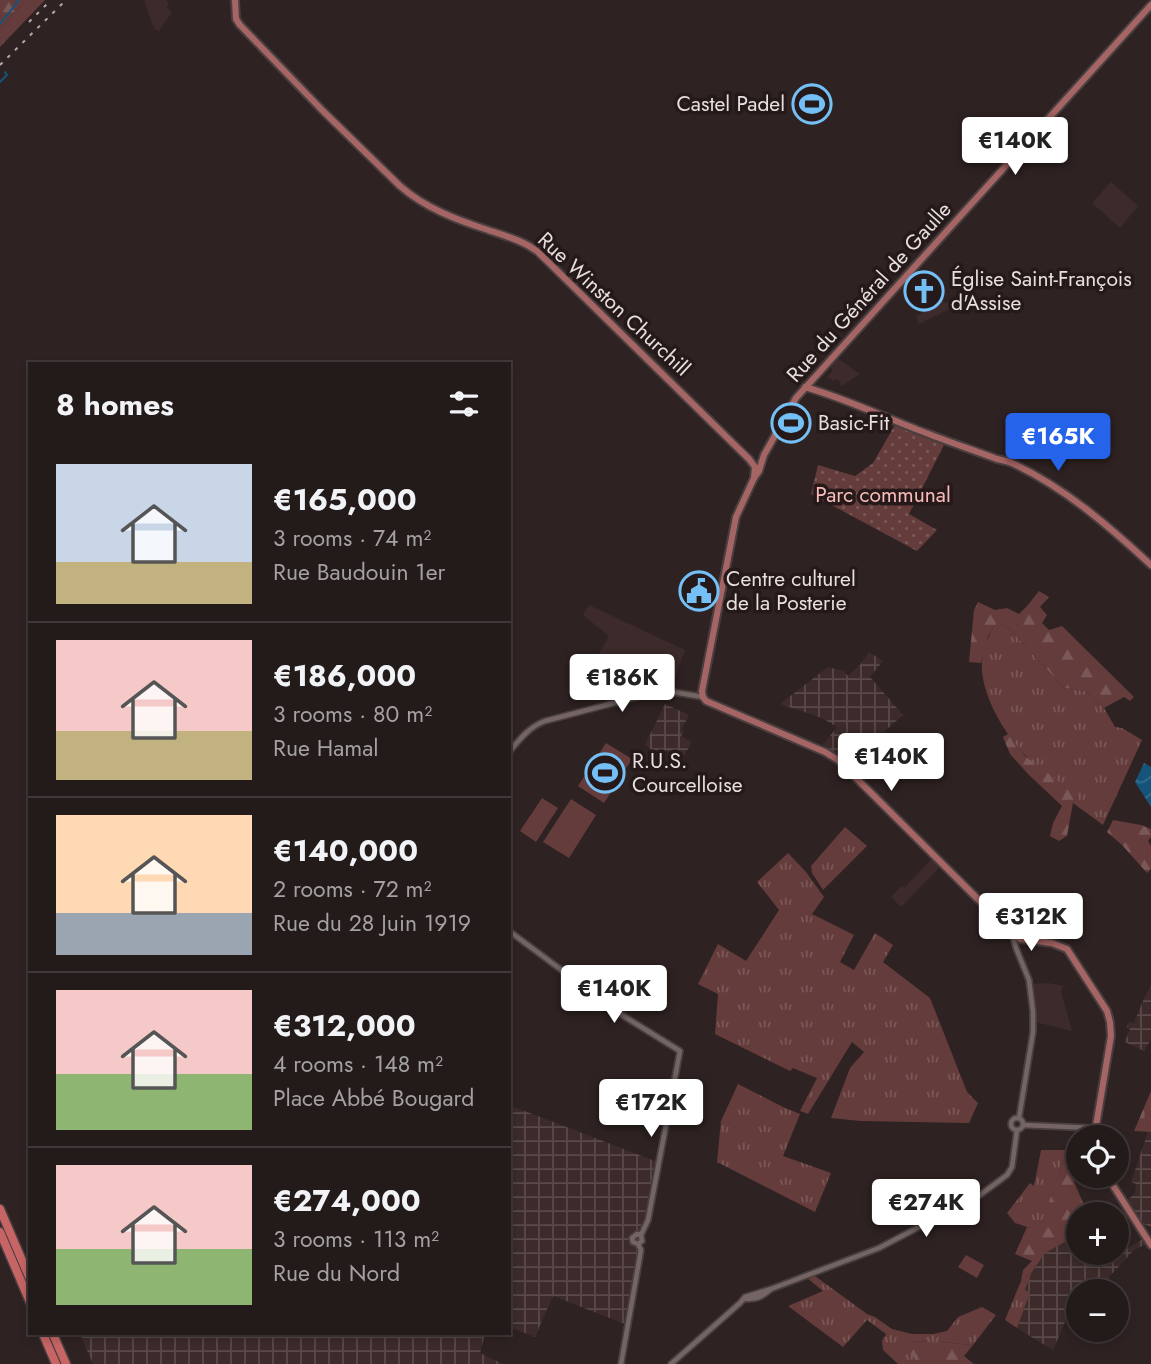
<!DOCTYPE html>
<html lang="en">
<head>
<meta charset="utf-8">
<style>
	:root { --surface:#231a1a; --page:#2f2727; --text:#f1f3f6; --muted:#a3a1a2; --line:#403839; --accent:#2563eb }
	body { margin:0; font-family:Jost,sans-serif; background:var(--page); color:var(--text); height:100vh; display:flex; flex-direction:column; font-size:26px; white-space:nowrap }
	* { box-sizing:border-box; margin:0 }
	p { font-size:23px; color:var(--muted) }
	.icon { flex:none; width:38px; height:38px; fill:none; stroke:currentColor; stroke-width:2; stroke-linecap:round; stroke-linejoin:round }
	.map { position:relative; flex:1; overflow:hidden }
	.panel { position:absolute; left:28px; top:362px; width:483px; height:973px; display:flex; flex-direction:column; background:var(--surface); border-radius:0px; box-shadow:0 4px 10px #0003,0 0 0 2px var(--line) }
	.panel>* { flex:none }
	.fabs { position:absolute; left:1066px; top:1125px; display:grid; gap:14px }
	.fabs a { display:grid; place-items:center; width:63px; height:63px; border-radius:50%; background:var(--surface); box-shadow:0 4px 10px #0003,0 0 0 2px var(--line); font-size:35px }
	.price { position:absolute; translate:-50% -60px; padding:0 16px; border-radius:7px; background:#fff; color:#222; font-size:23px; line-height:46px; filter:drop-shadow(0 2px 4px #0008) }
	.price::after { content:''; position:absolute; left:50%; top:42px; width:21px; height:16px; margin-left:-10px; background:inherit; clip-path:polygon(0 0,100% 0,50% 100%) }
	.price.active { background:var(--accent); color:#fff }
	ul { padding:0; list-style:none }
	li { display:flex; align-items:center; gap:21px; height:175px; padding:0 28px }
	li+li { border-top:2px solid var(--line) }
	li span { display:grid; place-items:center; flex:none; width:196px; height:140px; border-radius:0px; color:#555 }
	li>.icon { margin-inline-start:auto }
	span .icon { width:84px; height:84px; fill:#fffc; stroke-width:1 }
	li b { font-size:30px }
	h2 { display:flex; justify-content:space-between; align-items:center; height:84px; padding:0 28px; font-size:30px }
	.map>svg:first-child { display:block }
</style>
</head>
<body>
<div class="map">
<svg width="1151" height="1364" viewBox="0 0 1151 1364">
	<defs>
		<pattern id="industrial-grid" width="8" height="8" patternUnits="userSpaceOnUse" patternTransform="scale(1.75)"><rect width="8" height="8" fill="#3d2b2b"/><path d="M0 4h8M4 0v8" fill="none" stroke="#594949"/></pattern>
		<pattern id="grass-tufts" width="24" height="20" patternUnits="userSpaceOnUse" patternTransform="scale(1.75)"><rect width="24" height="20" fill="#643c3b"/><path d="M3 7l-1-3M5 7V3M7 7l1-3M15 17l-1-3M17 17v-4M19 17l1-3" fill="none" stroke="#7a5857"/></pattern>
		<pattern id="forest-firs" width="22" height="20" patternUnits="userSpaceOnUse" patternTransform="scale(1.75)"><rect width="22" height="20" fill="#643c3b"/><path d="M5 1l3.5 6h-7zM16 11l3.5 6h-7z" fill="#7a5857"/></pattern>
		<pattern id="cemetery-stones" width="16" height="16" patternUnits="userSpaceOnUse" patternTransform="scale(1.75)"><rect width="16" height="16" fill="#643c3b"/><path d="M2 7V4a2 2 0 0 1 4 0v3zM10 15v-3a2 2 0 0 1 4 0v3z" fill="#7a5857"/></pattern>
		<pattern id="park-dots" width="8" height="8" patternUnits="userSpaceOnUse" patternTransform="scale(1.75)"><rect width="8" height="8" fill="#643c3b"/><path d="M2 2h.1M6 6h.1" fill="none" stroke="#7a5857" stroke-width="1.8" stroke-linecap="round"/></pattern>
		<pattern id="water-waves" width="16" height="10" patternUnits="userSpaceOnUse" patternTransform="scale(1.75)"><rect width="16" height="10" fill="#14547b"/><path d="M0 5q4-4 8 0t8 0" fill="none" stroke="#366c8d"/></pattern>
	</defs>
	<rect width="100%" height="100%" fill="#2f2222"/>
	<g fill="#3d2b2b">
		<path d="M144 0H166L169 4 167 7 172 12 159 31 154 29Z"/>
		<path d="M1111 182 1138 206 1120 228 1092 203Z"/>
		<path d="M935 294 945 303 960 297 962 300 949 304 950 309 919 324 916 316 921 314 928 306 927 305Z"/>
		<path d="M837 358 860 374 842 386 837 379 833 381 827 377 833 370 830 366Z"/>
		<path d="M589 605 685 650 669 693 654 691 639 680 637 684 597 657 609 636 583 615Z"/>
		<path d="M932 859 940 867 901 907 891 897 901 886 904 888Z"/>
		<path d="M1048 983 1063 986 1061 992 1072 1031 1035 1022 1031 984Z"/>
	</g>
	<g fill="url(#industrial-grid)">
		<path d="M869 652 883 661 870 677 903 715 847 764 823 745 837 727 822 718 780 704 828 667 844 671 848 676 860 665Z"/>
		<path d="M665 704 689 715 681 730 684 732 681 736 692 742 682 759 662 749 658 754 645 745Z"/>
		<path d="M1151 986V1039L1144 1051 1125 1042 1130 1029 1127 1027 1129 1022 1134 1023 1144 998Z"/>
		<path d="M509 1105 655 1161 625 1324 553 1296 535 1337 509 1327Z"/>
		<path d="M1148 1132H1151V1227L1136 1221 1124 1202 1135 1194 1136 1184 1131 1182Z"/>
		<path d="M1078 1235V1253H1116L1117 1243 1123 1251 1146 1237 1149 1242 1133 1251 1110 1276 1105 1291 1078 1292V1310L1071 1308 1053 1350 1017 1328 1030 1293 1025 1291 1032 1272 1045 1253Z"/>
		<path d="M80 1334H485L480 1353 503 1364H93Z"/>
	</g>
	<g fill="url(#grass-tufts)">
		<path d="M26 0H45L0 47V29Z"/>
		<path d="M1000 624 1010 629 1064 688 1086 691 1104 708 1115 727 1122 728 1142 740 1103 825 1073 803 1078 798C1060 783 1039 770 1023 753 1004 733 979 691 982 661 983 649 988 636 994 626Z"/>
		<path d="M845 827 867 846 823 890 812 873 811 866Z"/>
		<path d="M788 853 806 872 824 897 812 914 854 935 840 962 854 970 875 933 893 945 883 962 930 998 967 1092 978 1103 969 1123 861 1121 831 1118 850 1068 864 1052 852 1042 808 1114 800 1111 817 1078 793 1068 790 1071 715 1034 718 994 698 984 718 944 746 961 779 910 757 882Z"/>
		<path d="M738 1084 785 1108 800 1114 783 1156 831 1173 815 1212 717 1162 721 1121Z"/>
		<path d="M1041 1150H1067L1039 1231 1015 1223 1007 1213 1030 1183 1034 1186Z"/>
		<path d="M1032 1272 1025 1290 1030 1293 1017 1328 1005 1320 1021 1281Z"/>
		<path d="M815 1276 867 1314 875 1317 892 1329 912 1334H933L947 1331 958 1317 982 1307 996 1315 973 1345 940 1342 910 1341 918 1364H898L883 1350 882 1341 886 1334 867 1320 843 1347 788 1306 823 1291 807 1278Z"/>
	</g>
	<g fill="url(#forest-firs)">
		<path d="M0 0H26L0 29Z"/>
		<path d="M1039 591 1049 597 1040 607 1047 615 1042 623 1049 630 1062 626 1134 697 1130 701 1124 697 1104 708 1086 691 1064 688 1010 629 1000 624 994 626 988 636 981 663 969 662 974 610 978 602 995 610 1007 608 1019 614 1028 605Z"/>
		<path d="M1008 734 1025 756 1079 797 1073 803 1067 836 1059 841 1050 836 1053 823 1062 806 1028 774 1010 754 1003 737Z"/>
		<path d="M1113 820 1141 825 1151 829V837L1148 841 1151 846V869L1147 873 1122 845 1107 832Z"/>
		<path d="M1067 1150 1074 1182 1088 1214H1078V1235L1045 1253 1032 1272 1021 1281 1023 1270 1032 1261 1015 1254 1027 1227 1039 1230Z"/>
		<path d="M910 1341 940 1342 973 1345 964 1356 974 1364H918L915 1358 905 1350Z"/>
	</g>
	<path fill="url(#cemetery-stones)" d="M1151 1091V1132L1134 1131Z"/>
	<path fill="url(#park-dots)" d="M896 423 945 443 909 514 937 530 917 551 811 494 818 465 855 476 873 463Z"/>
	<g fill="#643c3b">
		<path d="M606 743 632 759 604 803 578 786Z"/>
		<path d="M542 798 558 808 536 842 520 831Z"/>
		<path d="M571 799 596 815 569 858 543 842Z"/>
		<path d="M966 1255 984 1265 977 1278 958 1267Z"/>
	</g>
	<path fill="url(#water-waves)" d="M1144 763 1151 767V807L1135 782Z"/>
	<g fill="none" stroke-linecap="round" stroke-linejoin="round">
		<g stroke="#14547b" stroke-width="2">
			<path d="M0 24 19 0"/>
			<path d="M0 82 7 75 5 72"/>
		</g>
		<g stroke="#493f3e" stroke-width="8">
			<g id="minor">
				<path d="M509 752C520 739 529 727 545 721L656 692 667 691 703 697"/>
				<path d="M509 931 622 1015 680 1051 648 1220 641 1235 642 1241 638 1244"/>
				<path d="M1012 934 1016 948 1029 980 1033 1012V1032L1019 1118"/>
				<circle cx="1017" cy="1124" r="6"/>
				<path d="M1023 1125 1094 1128"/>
				<path d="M771 1289 879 1248 980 1195 1007 1175 1012 1167 1017 1130"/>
				<path d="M621 1364 641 1250 638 1244 633 1242 632 1238 637 1234 641 1235"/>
				<path d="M671 1364 740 1303 745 1297 771 1289C760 1298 758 1299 744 1299"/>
			</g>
		</g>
		<g stroke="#493f3e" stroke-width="10">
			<g id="major">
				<path d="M235 0 236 19 240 25 323 111 400 186C425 208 457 220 488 230 506 236 524 241 538 252L749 459 755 467 754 478"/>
				<path d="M805 387C847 399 886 418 926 433 949 442 973 450 997 459 1002 460 1007 461 1012 463 1065 488 1109 526 1151 565"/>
				<path d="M1094 1138 1111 1036 1110 1022 1107 1011 1067 949 1052 943 1020 939 1012 933 838 760 825 752 706 701 703 697 702 691 736 517 754 478 759 471 764 455 796 398 1151 5"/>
				<path d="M1107 1176 1151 1245"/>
			</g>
		</g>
		<g stroke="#493f3e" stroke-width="11">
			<g id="highway">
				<path d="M0 1209 30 1279"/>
				<path d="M0 1232 30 1302"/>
				<path d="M43 1334 56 1364"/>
				<path d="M53 1334 66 1364"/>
			</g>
		</g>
		<use href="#minor" stroke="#746564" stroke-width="4.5"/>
		<use href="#major" stroke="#a66565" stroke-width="6"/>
		<use href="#highway" stroke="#c76566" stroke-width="8"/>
		<g stroke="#b4aaaa" stroke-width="2" stroke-dasharray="3.5 7" stroke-linecap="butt">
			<path d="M29 22 51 0"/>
			<path d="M0 65 66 0"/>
		</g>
	</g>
	<defs>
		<g id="stadium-ring" transform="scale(2.0125)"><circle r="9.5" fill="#251919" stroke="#74c0f6" stroke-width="1.5"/><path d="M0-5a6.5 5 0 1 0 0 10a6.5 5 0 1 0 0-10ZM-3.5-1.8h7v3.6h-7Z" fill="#74c0f6"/></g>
		<g id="church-ring" transform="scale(2.0125)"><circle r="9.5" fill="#251919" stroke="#74c0f6" stroke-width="1.5"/><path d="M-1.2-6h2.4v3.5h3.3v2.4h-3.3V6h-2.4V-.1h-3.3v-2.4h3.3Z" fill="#74c0f6"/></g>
		<g id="civic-ring" transform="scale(2.0125)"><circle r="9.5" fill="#251919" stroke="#74c0f6" stroke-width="1.5"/><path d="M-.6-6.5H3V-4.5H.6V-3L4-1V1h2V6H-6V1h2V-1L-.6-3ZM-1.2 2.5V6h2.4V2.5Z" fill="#74c0f6"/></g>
	</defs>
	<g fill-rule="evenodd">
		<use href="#stadium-ring" x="812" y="104"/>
		<use href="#church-ring" x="924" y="291"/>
		<use href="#stadium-ring" x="791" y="423"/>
		<use href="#civic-ring" x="699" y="591"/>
		<use href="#stadium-ring" x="605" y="773"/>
	</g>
	<g text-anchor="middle" stroke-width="7" stroke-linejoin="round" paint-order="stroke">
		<g font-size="21" fill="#e8dfdf" stroke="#251919" text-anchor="start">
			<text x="785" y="111" text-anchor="end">Castel Padel</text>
			<text x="951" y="286">Église Saint-François<tspan x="951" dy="24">d'Assise</tspan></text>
			<text x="818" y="430">Basic-Fit</text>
			<text x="726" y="586">Centre culturel<tspan x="726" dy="24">de la Posterie</tspan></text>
			<text x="632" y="768">R.U.S.<tspan x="632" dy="24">Courcelloise</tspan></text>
		</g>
		<g font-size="21" fill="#e8dfdf" stroke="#251919">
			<text transform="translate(869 292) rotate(-48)" y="7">Rue du Général de Gaulle</text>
			<text transform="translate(614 304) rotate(43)" y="7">Rue Winston Churchill</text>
		</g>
		<g font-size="21" fill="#fabcba" stroke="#251919">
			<text x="883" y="502">Parc communal</text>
		</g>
	</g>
</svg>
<div class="fabs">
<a><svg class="icon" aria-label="locate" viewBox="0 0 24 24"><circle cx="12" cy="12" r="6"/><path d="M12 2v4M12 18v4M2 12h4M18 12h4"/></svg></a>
<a>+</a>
<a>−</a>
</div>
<b class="price" style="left:1015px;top:177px">€140K</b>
<b class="price active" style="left:1058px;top:473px">€165K</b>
<b class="price" style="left:622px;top:714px">€186K</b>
<b class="price" style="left:891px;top:793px">€140K</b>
<b class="price" style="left:1031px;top:953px">€312K</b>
<b class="price" style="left:614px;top:1025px">€140K</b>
<b class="price" style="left:651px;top:1139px">€172K</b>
<b class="price" style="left:926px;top:1239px">€274K</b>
<section class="panel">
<h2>8 homes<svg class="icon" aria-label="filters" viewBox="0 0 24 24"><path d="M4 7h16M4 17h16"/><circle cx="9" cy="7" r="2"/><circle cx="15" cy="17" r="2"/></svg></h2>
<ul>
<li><span style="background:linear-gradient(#c9d6e8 70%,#c2b280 0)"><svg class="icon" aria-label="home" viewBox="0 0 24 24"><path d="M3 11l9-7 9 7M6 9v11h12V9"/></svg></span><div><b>€165,000</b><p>3 rooms · 74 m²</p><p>Rue Baudouin 1er</p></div></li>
<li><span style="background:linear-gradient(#f6c9c9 65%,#c2b280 0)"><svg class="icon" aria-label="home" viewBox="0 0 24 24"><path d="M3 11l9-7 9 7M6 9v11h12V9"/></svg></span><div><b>€186,000</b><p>3 rooms · 80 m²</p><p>Rue Hamal</p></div></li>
<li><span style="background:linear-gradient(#ffd9b3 70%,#9aa5b1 0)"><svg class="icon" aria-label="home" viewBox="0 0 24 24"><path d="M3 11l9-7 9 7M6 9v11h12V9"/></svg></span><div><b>€140,000</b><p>2 rooms · 72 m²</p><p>Rue du 28 Juin 1919</p></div></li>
<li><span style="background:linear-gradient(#f6c9c9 60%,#8fb573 0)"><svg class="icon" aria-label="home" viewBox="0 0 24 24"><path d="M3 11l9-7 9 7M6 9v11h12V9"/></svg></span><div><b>€312,000</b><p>4 rooms · 148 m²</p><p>Place Abbé Bougard</p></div></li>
<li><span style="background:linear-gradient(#f6c9c9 60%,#8fb573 0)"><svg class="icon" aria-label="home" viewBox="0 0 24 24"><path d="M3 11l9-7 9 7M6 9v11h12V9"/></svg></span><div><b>€274,000</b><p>3 rooms · 113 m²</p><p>Rue du Nord</p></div></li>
</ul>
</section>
</div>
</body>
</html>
